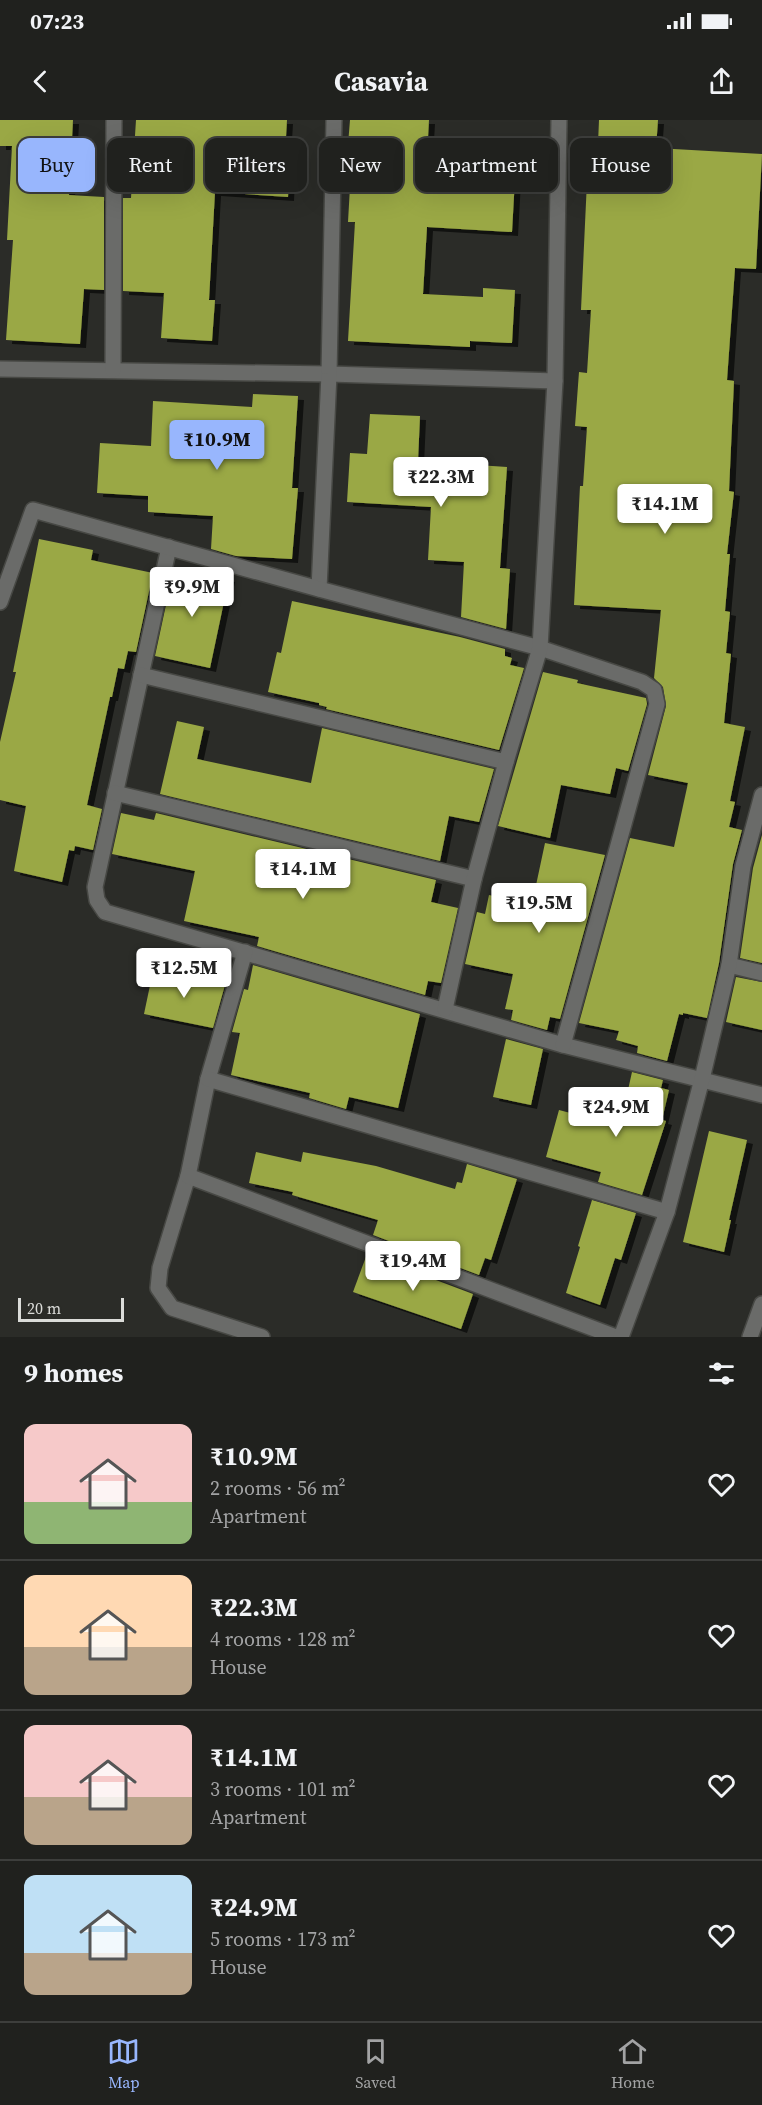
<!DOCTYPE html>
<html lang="en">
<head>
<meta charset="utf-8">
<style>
	:root { --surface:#20211e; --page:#282927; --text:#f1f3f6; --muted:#a2a3a4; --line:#3d3e3c; --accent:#98b6fd }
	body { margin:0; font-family:"Source Serif 4",serif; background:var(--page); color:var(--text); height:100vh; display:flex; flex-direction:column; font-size:22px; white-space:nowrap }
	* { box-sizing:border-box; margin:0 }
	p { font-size:20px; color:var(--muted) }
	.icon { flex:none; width:33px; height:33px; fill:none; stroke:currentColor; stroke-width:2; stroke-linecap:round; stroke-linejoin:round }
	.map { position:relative; height:1217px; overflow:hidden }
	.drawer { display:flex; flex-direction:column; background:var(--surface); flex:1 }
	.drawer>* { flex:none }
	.guide { position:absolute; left:18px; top:18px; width:726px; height:54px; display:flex; gap:12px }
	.scale { position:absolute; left:18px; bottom:15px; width:106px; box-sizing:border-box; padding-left:6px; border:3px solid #dbdcd9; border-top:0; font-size:16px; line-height:21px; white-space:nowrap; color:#dbdcd9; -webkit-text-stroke:4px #2b2c28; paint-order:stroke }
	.price { position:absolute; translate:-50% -51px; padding:0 14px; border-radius:6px; background:#fff; color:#222; font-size:20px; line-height:39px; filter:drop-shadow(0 2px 3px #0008) }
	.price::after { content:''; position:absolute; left:50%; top:36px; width:18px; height:14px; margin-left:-9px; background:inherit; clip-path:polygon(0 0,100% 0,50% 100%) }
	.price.active { background:var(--accent); color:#111 }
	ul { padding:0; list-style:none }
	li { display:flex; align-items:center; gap:18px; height:150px; padding:0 24px }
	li+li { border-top:2px solid var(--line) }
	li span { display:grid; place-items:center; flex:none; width:168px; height:120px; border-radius:12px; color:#555 }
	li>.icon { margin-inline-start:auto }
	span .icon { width:72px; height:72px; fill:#fffc; stroke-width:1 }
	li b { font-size:26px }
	h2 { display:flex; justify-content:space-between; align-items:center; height:72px; padding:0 24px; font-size:26px }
	.pill { padding:0 21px; border-radius:12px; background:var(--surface); box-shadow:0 6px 24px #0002,0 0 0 2px var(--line); font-size:21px; line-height:54px }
	.pill.active { background:var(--accent); color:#111 }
	.status { display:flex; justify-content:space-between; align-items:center; height:42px; padding:0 30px; background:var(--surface); direction:ltr }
	.status svg { height:16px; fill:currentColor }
	header { display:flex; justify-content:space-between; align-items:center; height:78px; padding:0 24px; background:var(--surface); font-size:27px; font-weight:700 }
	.dock { display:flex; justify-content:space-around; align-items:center; height:84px; border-top:2px solid var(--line); background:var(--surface); font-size:16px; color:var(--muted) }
	.dock a { display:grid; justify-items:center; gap:3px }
	.dock .active { color:var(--accent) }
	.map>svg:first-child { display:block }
</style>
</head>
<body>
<div class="status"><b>07:23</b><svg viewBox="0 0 49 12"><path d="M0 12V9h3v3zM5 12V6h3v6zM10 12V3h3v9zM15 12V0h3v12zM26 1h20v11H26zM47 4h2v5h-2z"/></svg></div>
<header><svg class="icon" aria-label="back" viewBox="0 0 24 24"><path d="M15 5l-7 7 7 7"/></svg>Casavia<svg class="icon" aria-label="share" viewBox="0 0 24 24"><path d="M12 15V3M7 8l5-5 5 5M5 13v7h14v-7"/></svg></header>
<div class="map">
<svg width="762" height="1217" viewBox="0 0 762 1217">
	<defs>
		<filter id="shadow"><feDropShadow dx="6" dy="4" stdDeviation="0" flood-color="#0009"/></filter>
	</defs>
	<rect width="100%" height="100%" fill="#2b2c28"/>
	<g fill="#9aa844" filter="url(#shadow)">
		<path d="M0 0H73L69 75 104 77V170L84 169 80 224 6 220 13 120H7L12 26H0Z"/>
		<path d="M136 0H287L285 33H290L288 77 215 72 209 180H215L212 221 161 218 164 173 123 171V78H131Z"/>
		<path d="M350 0H429L426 52 515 58 512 112 427 107 423 174 483 177V168L515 170 512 223 470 221V227L348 221 355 102H348L351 49H346Z"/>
		<path d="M599 0H658L656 28 762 34 756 149 735 148 727 260 734 261 729 371 734 372 727 434H730L725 491 730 492 726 533 731 534 724 603 745 607 730 681 735 682 729 707 742 710 733 744 719 843 707 898 683 893V895L679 894 667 941 637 933 638 926 616 920 619 911 579 903 630 718 674 727 688 663 648 655 666 586 663 567 654 558 661 490 574 485 580 366H583L587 307 575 306 579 252 587 253 591 190H581L587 61H585L587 23 598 24Z"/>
		<path d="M253 274 298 276 292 368H298L292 439 236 436 211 429 213 396 148 392V376L97 373 100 323 151 326 153 281 252 287Z"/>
		<path d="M370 294 420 296 418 341 507 347 500 448 510 449 506 509 461 497 464 442 428 440 431 387 347 382 350 333 367 334Z"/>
		<path d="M39 419 93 430 91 440 153 453 136 532 128 531 124 549 118 548 112 577H110L87 685 102 689 93 730 75 726 74 731 69 730 62 762 14 751 26 686 0 680V622L16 552H13Z"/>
		<path d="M180 448 229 458 210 548 155 536 172 457 178 458Z"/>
		<path d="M292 481 460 517 505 529V536L512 538 510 545 524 548 499 630 326 589 327 587 319 585V583L268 572 277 532 281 533Z"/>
		<path d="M543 552 578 560 577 563 646 578 647 584 628 651 616 648 610 674 561 665 550 718 498 706Z"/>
		<path d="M177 601 204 607 197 639 311 663 322 608 494 649 479 702 449 696 440 741 160 674Z"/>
		<path d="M121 693 154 700 156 693 436 760 431 782 458 788 441 863 428 861 425 875 257 826 259 817 184 801 195 751 112 734Z"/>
		<path d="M762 715V843L740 838 753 748Z"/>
		<path d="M545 723 605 735 560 899 550 897 547 910 511 900 513 890 505 889 513 854 465 844 477 792 485 794 489 775 532 784Z"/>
		<path d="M253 845 420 894 398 988 349 977 346 989 309 978 310 973 231 955 240 913 232 912 244 869 248 870Z"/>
		<path d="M153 851 225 865 213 908 144 894Z"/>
		<path d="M736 857 762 862V910L726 902Z"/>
		<path d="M506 919 543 929 531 985 493 977Z"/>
		<path d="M632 952 663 960 661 968 669 970 662 1000 666 1001 642 1075 598 1062 601 1052 546 1037 559 990 620 1006Z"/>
		<path d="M709 1011 747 1020 729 1100H731L724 1132 683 1122Z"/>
		<path d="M256 1032 301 1042 303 1032 376 1046 455 1069 457 1062 462 1063 467 1044 517 1059 491 1140 485 1138 479 1155 373 1115 378 1100 292 1075 293 1072 249 1063Z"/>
		<path d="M592 1080 636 1093 621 1140 615 1138 600 1185 566 1173 580 1127 578 1126Z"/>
		<path d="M367 1134 473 1174 461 1209 353 1172Z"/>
	</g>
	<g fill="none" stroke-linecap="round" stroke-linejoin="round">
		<g stroke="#474844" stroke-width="18">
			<g id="minor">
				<path d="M0 249 329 254 555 261"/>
				<path d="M113 250 114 0"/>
				<path d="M169 427 95 767 97 780 105 792 563 925 762 975"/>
				<path d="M319 469 329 254 334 0"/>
				<path d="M0 482 33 390 319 469 540 528 642 562 654 570 657 584 563 925"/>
				<path d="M141 555 506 642"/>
				<path d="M115 673 474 759"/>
				<path d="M245 832 208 959 188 1056 160 1148 158 1168 172 1188 262 1217"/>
				<path d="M729 845 762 853"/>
				<path d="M445 889 474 759 506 642 540 528 555 261 559 0"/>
				<path d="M208 959 667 1092"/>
				<path d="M188 1056 616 1217"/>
				<path d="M621 1217 667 1092 702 959 729 845 743 746 762 675"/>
				<path d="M750 1217 762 1184"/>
			</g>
		</g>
		<use href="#minor" stroke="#6a6b69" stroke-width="15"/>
	</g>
</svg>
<div class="scale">20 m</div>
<b class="price active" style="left:217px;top:351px">₹10.9M</b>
<b class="price" style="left:441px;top:388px">₹22.3M</b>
<b class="price" style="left:665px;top:415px">₹14.1M</b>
<b class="price" style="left:192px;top:498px">₹9.9M</b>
<b class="price" style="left:303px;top:780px">₹14.1M</b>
<b class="price" style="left:539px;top:814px">₹19.5M</b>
<b class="price" style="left:184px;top:879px">₹12.5M</b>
<b class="price" style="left:616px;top:1018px">₹24.9M</b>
<b class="price" style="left:413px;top:1172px">₹19.4M</b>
<div class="guide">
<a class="pill active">Buy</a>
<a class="pill">Rent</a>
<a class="pill">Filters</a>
<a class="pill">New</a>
<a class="pill">Apartment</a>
<a class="pill">House</a>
</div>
</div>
<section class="drawer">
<h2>9 homes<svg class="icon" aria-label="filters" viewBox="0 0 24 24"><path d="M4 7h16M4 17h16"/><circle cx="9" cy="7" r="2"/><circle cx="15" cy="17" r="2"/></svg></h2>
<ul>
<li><span style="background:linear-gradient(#f6c9c9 65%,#8fb573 0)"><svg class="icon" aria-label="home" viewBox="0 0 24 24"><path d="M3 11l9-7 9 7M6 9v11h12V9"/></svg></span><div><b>₹10.9M</b><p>2 rooms · 56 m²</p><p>Apartment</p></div><svg class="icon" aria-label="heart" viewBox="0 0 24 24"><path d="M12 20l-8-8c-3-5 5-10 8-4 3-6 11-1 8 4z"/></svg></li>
<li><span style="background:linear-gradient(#ffd9b3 60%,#b9a48a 0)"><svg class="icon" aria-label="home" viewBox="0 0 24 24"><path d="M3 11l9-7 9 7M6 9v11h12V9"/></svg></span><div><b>₹22.3M</b><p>4 rooms · 128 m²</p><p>House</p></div><svg class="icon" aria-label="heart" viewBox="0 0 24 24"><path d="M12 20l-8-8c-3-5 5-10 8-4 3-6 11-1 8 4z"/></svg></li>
<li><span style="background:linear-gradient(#f6c9c9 60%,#b9a48a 0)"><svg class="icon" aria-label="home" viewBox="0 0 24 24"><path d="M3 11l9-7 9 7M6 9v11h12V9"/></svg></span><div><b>₹14.1M</b><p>3 rooms · 101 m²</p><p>Apartment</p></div><svg class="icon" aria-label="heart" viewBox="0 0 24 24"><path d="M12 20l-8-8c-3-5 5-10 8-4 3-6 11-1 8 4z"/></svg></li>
<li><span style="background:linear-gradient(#bfe0f5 65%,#b9a48a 0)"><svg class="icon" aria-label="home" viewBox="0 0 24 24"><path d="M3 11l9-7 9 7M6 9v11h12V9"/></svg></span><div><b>₹24.9M</b><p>5 rooms · 173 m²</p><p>House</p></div><svg class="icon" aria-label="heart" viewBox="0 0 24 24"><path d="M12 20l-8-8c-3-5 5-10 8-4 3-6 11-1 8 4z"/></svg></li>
</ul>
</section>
<nav class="dock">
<a class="active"><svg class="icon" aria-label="map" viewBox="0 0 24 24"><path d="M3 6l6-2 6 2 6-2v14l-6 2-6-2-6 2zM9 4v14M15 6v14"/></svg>Map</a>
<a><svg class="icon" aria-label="saved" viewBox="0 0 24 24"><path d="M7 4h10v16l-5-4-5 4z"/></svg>Saved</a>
<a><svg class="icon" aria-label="home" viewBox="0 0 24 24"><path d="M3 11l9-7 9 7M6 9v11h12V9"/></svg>Home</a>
</nav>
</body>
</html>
